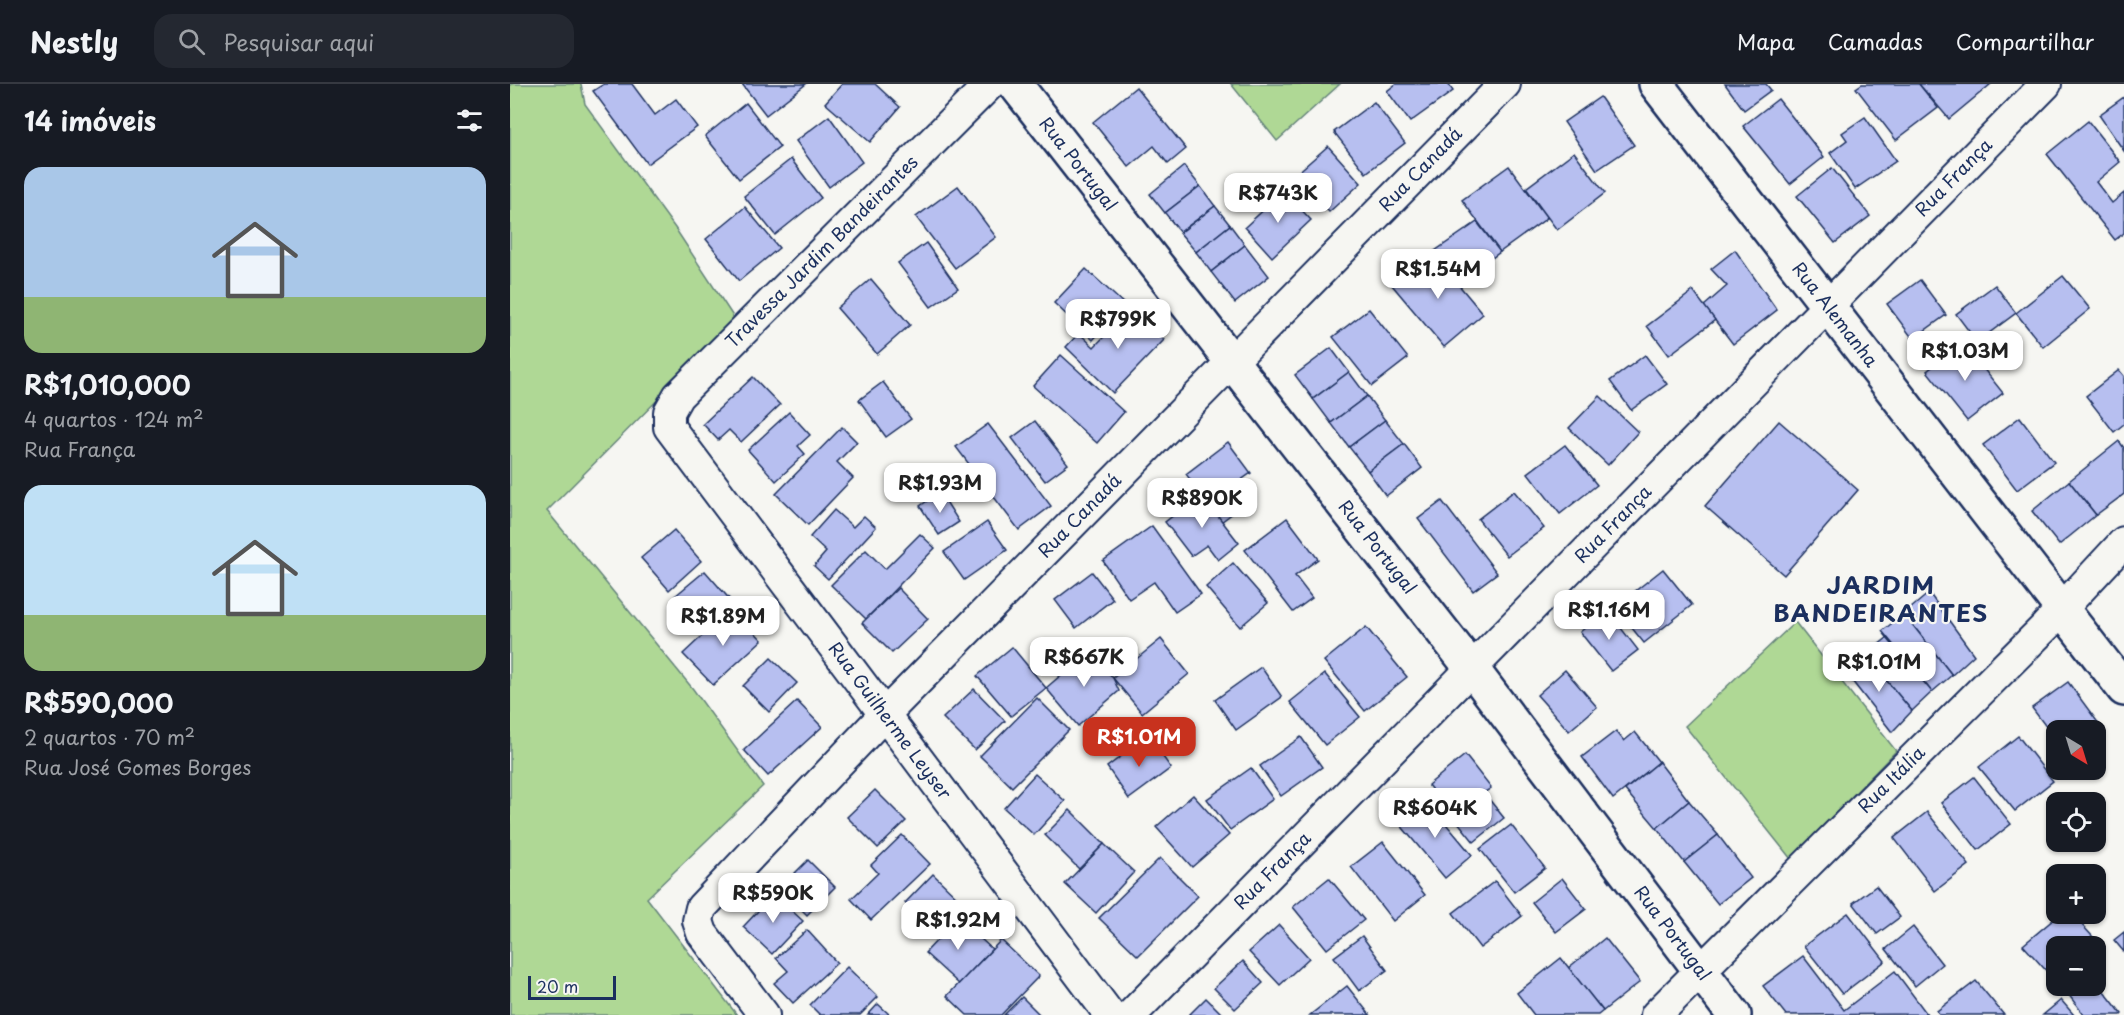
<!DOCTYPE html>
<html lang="pt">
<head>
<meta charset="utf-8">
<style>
	:root { --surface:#171b24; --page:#242831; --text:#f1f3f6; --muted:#9ea1a6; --line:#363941; --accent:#c8321e }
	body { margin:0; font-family:"Playpen Sans",sans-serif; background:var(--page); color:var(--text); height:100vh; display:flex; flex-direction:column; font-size:22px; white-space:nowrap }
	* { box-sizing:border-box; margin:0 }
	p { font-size:20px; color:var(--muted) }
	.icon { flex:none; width:33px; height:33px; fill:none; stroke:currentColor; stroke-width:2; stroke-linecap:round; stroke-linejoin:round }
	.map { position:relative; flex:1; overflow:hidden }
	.details { display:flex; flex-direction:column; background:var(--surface); width:510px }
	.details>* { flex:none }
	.needle { width:39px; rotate:142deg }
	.fabs { position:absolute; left:1536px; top:636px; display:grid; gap:12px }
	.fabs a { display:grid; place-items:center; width:60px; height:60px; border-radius:12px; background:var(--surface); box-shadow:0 2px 4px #0004; font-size:30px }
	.scale { position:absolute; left:18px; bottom:15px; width:88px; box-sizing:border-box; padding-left:6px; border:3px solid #1b2f5e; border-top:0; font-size:16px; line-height:21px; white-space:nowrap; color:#1b2f5e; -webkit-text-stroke:4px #f6f6f2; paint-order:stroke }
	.price { position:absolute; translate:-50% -51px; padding:0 14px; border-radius:12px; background:#fff; color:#222; font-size:20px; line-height:39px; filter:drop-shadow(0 2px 3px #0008) }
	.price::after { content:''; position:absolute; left:50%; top:36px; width:18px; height:14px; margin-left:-9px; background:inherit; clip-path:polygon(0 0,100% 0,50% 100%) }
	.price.current { background:var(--accent); color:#fff }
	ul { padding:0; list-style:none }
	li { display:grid; align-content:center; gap:12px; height:318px; padding:0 24px }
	li span { display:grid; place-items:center; height:186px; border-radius:18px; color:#555 }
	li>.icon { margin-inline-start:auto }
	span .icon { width:108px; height:108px; fill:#fffc; stroke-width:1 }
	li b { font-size:26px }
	h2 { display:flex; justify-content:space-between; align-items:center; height:72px; padding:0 24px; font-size:26px }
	header { display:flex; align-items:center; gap:36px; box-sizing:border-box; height:84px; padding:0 30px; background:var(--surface); border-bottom:2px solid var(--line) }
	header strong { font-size:28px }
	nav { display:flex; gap:33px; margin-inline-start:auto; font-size:21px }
	.search { width:420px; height:54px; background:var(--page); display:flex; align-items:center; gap:15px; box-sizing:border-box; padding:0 21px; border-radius:18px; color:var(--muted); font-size:22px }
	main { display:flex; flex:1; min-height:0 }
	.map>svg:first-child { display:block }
</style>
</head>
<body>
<header>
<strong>Nestly</strong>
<div class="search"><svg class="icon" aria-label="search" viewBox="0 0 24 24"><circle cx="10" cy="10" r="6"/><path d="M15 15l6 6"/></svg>Pesquisar aqui</div>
<nav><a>Mapa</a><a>Camadas</a><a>Compartilhar</a></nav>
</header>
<main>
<section class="details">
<h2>14 imóveis<svg class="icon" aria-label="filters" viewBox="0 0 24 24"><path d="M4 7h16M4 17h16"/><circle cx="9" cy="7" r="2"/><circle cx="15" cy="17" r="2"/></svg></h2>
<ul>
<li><span style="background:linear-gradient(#a9c7e8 70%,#8fb573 0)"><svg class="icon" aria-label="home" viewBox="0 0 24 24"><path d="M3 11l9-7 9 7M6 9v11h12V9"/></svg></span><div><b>R$1,010,000</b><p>4 quartos · 124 m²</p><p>Rua França</p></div></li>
<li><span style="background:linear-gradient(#bfe0f5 70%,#8fb573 0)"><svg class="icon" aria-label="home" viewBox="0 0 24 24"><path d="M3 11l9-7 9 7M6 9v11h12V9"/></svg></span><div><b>R$590,000</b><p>2 quartos · 70 m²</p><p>Rua José Gomes Borges</p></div></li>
</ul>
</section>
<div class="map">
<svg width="1614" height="931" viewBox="0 0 1614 931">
	<rect width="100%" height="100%" fill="#f6f6f2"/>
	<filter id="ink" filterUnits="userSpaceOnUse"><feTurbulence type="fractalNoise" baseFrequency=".0167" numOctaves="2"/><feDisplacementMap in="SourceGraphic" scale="12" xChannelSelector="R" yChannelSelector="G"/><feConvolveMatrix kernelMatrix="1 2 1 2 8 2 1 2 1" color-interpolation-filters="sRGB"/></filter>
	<g filter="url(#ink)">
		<g fill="#afd895" stroke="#65847a" stroke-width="1.5">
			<path d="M0 0H71L75 20 165 144 226 237 37 427 183 605 253 702 137 814 227 931H0Z"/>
			<path d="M721 0H830L767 57Z"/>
			<path d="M1285 538 1386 667 1281 775 1175 642Z"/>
		</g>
		<g fill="#b7bff0" stroke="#1b2f5e" stroke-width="1.5">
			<path d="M94 0H122L145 31 166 15 187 43 137 80 83 7Z"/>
			<path d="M232 0H296L256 31Z"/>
			<path d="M332 0H365L390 23 360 58 315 19Z"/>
			<path d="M886 0H938L943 7 900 38 877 7Z"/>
			<path d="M1215 0H1256L1261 6 1234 26Z"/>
			<path d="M1352 0H1409L1428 24 1386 56 1346 4Z"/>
			<path d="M1409 0H1481L1439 35Z"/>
			<path d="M626 3 676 65 658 80 644 62 619 83 583 38Z"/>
			<path d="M1090 13 1124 61 1087 86 1054 38Z"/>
			<path d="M1614 13V67L1589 31Z"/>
			<path d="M1268 15 1314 73 1280 100 1233 42Z"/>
			<path d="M864 18 895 59 856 89 824 48Z"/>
			<path d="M236 19 270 63 229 95 195 52Z"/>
			<path d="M319 32 352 78 319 103 286 57Z"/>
			<path d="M1355 33 1386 77 1345 105 1320 69 1337 56 1332 49Z"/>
			<path d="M1578 37 1610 78 1586 98 1602 119 1614 109V149L1605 156 1537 70Z"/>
			<path d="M818 62 851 99 819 128 785 91Z"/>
			<path d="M1064 68 1095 109 1047 146 1016 104Z"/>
			<path d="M281 75 311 114 265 151 234 112Z"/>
			<path d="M674 82 690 102 655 129 640 110Z"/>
			<path d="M999 82 1037 134 990 168 952 116Z"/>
			<path d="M1322 84 1360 132 1325 159 1287 112Z"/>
			<path d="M448 102 486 153 445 184 406 133Z"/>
			<path d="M690 102 705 122 670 148 655 129Z"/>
			<path d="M774 107 801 136 762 173 735 143Z"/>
			<path d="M705 122 720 141 686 168 670 149Z"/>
			<path d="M235 123 269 164 229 197 196 155Z"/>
			<path d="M967 138 990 168 944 202 922 169Z"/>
			<path d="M720 141 735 161 701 188 686 168Z"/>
			<path d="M416 159 448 204 421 223 388 179Z"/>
			<path d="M735 161 759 192 725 219 701 188Z"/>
			<path d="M1225 166 1267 226 1223 260 1194 222 1217 202 1201 185Z"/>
			<path d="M922 169 973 230 934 263 882 201Z"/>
			<path d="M576 185 615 221 583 256 544 219Z"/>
			<path d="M1553 192 1580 225 1533 263 1506 229Z"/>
			<path d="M361 195 400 241 367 270 327 224Z"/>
			<path d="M1410 196 1436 231 1403 255 1377 220Z"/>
			<path d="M1485 201 1506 229 1467 258 1446 230Z"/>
			<path d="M1183 207 1205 236 1159 271 1137 242Z"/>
			<path d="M622 224 654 256 603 309 556 263 569 249 584 263Z"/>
			<path d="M859 225 898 274 862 302 823 253Z"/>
			<path d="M1453 259 1493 309 1457 337 1417 287Z"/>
			<path d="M821 264 839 288 803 315 785 291Z"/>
			<path d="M551 271 614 328 587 359 523 302Z"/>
			<path d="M1135 271 1157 300 1121 326 1100 297Z"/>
			<path d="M1609 286 1614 292V340L1604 348 1576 312Z"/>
			<path d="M839 288 857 312 821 339 803 315Z"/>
			<path d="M243 293 270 321 231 358 219 346 208 356 193 340Z"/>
			<path d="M373 298 401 335 376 353 349 316Z"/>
			<path d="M857 312 875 336 839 363 821 339Z"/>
			<path d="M1090 312 1128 348 1098 381 1059 344Z"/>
			<path d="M279 328 300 351 288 362 295 370 266 397 238 366Z"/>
			<path d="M1510 333 1544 378 1507 406 1473 361Z"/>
			<path d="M875 336 894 360 858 387 839 363Z"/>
			<path d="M525 337 558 380 535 397 502 354Z"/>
			<path d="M1269 337 1348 406 1274 491 1195 422Z"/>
			<path d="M478 340 541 422 509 446 446 363Z"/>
			<path d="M332 343 347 358 327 378 343 394 298 441 266 410Z"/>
			<path d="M1609 357 1614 364V410L1586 431 1559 397Z"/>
			<path d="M718 358 741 389 727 399 740 416 711 438 676 390Z"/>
			<path d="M894 360 912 384 876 412 858 387Z"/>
			<path d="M1055 361 1087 401 1050 430 1018 389Z"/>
			<path d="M1559 397 1586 431 1549 461 1522 427Z"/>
			<path d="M1004 407 1034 444 997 472 968 435Z"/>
			<path d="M430 408 449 438 429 451 410 422Z"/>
			<path d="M691 410 729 459 708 476 697 461 681 472 655 438Z"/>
			<path d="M932 417 987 489 963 507 908 435Z"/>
			<path d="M324 426 343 443 354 432 366 443 318 495 304 482 316 468 300 453Z"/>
			<path d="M777 434 808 475 785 492 802 514 783 528 735 466Z"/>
			<path d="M477 438 497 466 454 496 434 468Z"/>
			<path d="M642 442 691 510 665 528 644 498 619 515 593 477Z"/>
			<path d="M164 446 191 477 159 506 131 474Z"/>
			<path d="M410 450 425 464 356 535 321 501 356 466 375 485Z"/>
			<path d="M723 479 758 519 730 543 696 503Z"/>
			<path d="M1153 485 1182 521 1134 559 1105 523Z"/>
			<path d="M195 487 222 518 193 544 165 512Z"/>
			<path d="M582 488 603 515 566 544 545 516Z"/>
			<path d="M388 504 418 535 382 569 352 539Z"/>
			<path d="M1419 509 1464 571 1442 591 1394 530Z"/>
			<path d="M222 524 252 556 203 601 173 570Z"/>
			<path d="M1097 526 1128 566 1101 587 1070 548Z"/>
			<path d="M1394 530 1442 591 1422 608 1372 547Z"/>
			<path d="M856 543 897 593 855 627 814 577Z"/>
			<path d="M1377 554 1422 608 1402 627 1355 571Z"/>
			<path d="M651 555 679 590 632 629 603 594Z"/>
			<path d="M502 563 536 604 501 632 467 592Z"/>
			<path d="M579 567 603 594 609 607 568 642 536 604Z"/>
			<path d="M1355 571 1402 627 1382 648 1335 588Z"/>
			<path d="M261 574 287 599 259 628 233 602Z"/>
			<path d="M751 583 772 613 726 646 705 616Z"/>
			<path d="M1055 586 1087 623 1059 647 1027 611Z"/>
			<path d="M815 590 850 633 815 661 780 618Z"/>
			<path d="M1558 598 1595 648 1586 655V646H1546V656L1522 624Z"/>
			<path d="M464 605 495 637 465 666 433 634Z"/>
			<path d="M527 614 559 646 502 703 470 672Z"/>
			<path d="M287 617 312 643 258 692 234 666Z"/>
			<path d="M1106 647 1114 657 1125 648 1149 678 1103 715 1072 673Z"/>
			<path d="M638 652 661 684 619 715 597 683Z"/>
			<path d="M1508 652 1543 697 1505 727 1469 683Z"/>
			<path d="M791 653 812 683 771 712 750 682Z"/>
			<path d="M955 671 981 704 974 709 994 734 964 758 918 701Z"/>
			<path d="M1149 678 1179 717 1147 744 1115 706Z"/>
			<path d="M741 684 763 715 720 746 697 715Z"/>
			<path d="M525 690 555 717 524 751 494 724Z"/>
			<path d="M1464 693 1501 740 1468 766 1431 719Z"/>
			<path d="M365 706 396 737 368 764 337 733Z"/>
			<path d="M683 711 719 751 682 783 646 743Z"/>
			<path d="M916 716 962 771 935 794 888 738Z"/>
			<path d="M1179 717 1208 751 1174 778 1147 744Z"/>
			<path d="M560 726 594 760 569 785 535 751Z"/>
			<path d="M1417 728 1459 781 1425 807 1384 754Z"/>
			<path d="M1001 741 1035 784 1004 808 970 765Z"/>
			<path d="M392 751 420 780 361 836 341 815 368 789 361 781Z"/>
			<path d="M1208 751 1241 794 1208 820 1174 778Z"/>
			<path d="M873 758 915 811 883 837 841 783Z"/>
			<path d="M594 760 624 788 586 829 555 800Z"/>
			<path d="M650 774 688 812 628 872 589 834Z"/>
			<path d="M298 776 325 803 297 831 270 804Z"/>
			<path d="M423 790 453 819 426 848 395 819Z"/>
			<path d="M819 794 854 836 817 865 783 823Z"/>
			<path d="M1052 794 1076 825 1046 848 1022 818Z"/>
			<path d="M985 797 1012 832 970 864 943 829Z"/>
			<path d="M1366 802 1390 833 1367 850 1343 819Z"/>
			<path d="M264 810 293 837 262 870 233 843Z"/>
			<path d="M1338 829 1375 877 1332 910 1294 862Z"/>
			<path d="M1550 830H1562L1583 853 1573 862H1546V885L1540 891 1513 861Z"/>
			<path d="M448 834 482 865 449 900 415 869Z"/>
			<path d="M769 841 799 874 770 901 739 868Z"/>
			<path d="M1403 843 1432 880 1405 902 1376 865Z"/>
			<path d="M297 846 327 879 283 919 264 899 278 887 266 874Z"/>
			<path d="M1614 848V868L1604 856Z"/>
			<path d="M852 852 877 886 849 907 824 873Z"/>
			<path d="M1095 854 1130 898 1093 927 1058 884Z"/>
			<path d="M491 856 529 892 491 931H457L437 912Z"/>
			<path d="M1293 872 1334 926 1385 887 1417 930 1276 931 1253 902Z"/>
			<path d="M1051 874 1093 927 1088 931H1024L1007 909Z"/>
			<path d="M733 877 753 899 725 925 704 904Z"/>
			<path d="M337 883 368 913 350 931H310L300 921Z"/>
			<path d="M1466 897 1494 931H1430L1427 927Z"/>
			<path d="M1586 897 1612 930 1611 931H1574L1555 906 1561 902H1586Z"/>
			<path d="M837 902 860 931H800Z"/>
			<path d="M512 913 530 931H494Z"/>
			<path d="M696 914 713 931H679Z"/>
			<path d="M1551 916 1564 931H1533Z"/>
			<path d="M368 920 380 931H358Z"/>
		</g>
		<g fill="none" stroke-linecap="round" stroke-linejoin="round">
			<g stroke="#1b2f5e" stroke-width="34">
				<g id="minor">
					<path id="s1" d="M480 0 168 312 159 328V343L600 931"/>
					<path id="s2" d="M254 931 192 849 188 837 191 824 374 631 995 0"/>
					<path id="s3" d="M621 931 1536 0"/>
					<path id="s4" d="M1146 931 1535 543 1614 458"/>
				</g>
			</g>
			<g stroke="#1b2f5e" stroke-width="38">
				<g id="tertiary">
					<path id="s5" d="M505 0 962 585 1224 931"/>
					<path id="s6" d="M1146 0 1614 605"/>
				</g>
			</g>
			<use href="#minor" stroke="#f6f6f2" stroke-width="30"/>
			<use href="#tertiary" stroke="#f6f6f2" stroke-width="33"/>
		</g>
	</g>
	<g text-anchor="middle" stroke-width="4.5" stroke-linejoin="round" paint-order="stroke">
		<g font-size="18" fill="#1b2f5e" stroke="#f6f6f2">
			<text dy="6" stroke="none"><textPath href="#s5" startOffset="102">Rua Portugal</textPath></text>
			<text dy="6" stroke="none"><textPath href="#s2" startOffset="1160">Rua Canadá</textPath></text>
			<text dy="6" stroke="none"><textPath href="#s3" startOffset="1174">Rua França</textPath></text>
			<text transform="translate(312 168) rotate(-45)" y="6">Travessa Jardim Bandeirantes</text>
			<text dy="6" stroke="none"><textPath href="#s6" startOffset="292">Rua Alemanha</textPath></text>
			<text dy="6" stroke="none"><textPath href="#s2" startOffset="674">Rua Canadá</textPath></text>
			<text dy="6" stroke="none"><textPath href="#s3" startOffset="688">Rua França</textPath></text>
			<text dy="6" stroke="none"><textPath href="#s5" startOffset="588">Rua Portugal</textPath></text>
			<text dy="6" stroke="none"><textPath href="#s1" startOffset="842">Rua Guilherme Leyser</textPath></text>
			<text dy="6" stroke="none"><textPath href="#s4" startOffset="333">Rua Itália</textPath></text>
			<text dy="6" stroke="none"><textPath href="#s3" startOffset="202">Rua França</textPath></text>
			<text dy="6" stroke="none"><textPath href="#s5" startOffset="1074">Rua Portugal</textPath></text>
		</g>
		<g font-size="24" font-weight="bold" letter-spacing="1.5" fill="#1b2f5e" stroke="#f6f6f2">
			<text x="1371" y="510">JARDIM<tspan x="1371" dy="28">BANDEIRANTES</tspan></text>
		</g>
	</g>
</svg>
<div class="fabs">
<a><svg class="needle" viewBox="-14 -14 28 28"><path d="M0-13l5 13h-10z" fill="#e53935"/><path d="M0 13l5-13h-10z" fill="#9ea1a6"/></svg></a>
<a><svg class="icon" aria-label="locate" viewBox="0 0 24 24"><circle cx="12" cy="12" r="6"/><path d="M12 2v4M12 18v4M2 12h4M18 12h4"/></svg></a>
<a>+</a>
<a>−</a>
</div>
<div class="scale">20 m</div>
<b class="price" style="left:768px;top:140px">R$743K</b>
<b class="price" style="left:928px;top:216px">R$1.54M</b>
<b class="price" style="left:608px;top:266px">R$799K</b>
<b class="price" style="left:1455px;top:298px">R$1.03M</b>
<b class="price" style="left:430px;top:430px">R$1.93M</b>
<b class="price" style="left:692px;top:445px">R$890K</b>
<b class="price" style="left:1099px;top:557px">R$1.16M</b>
<b class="price" style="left:213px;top:563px">R$1.89M</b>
<b class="price" style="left:574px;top:604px">R$667K</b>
<b class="price" style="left:1369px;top:609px">R$1.01M</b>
<b class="price current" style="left:629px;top:684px">R$1.01M</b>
<b class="price" style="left:925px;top:755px">R$604K</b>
<b class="price" style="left:263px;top:840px">R$590K</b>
<b class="price" style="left:448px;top:867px">R$1.92M</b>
</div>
</main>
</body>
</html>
